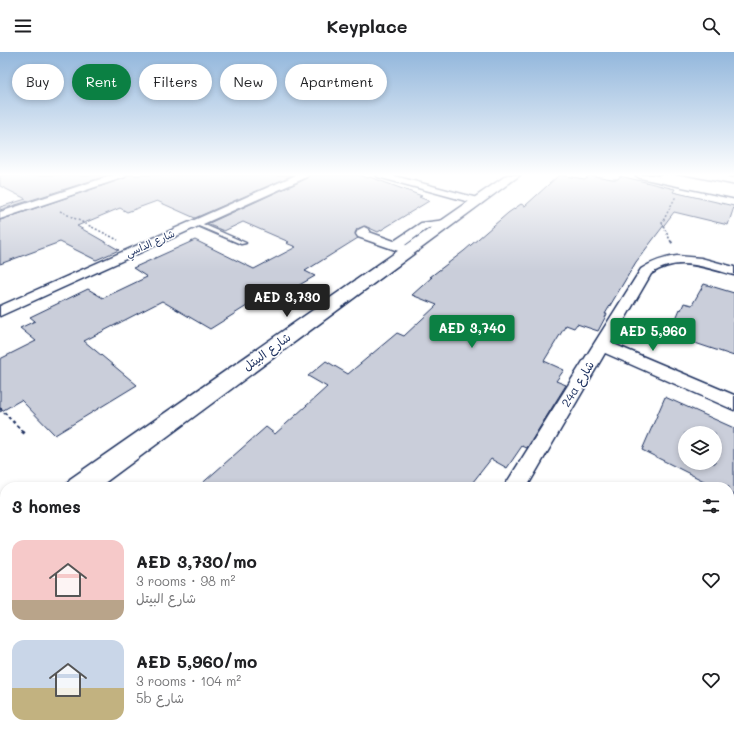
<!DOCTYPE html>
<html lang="en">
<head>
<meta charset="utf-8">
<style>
	:root { --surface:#fff; --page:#f2f2f2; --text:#202124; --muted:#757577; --accent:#0b8043 }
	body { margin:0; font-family:Mali,"Playpen Sans Arabic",sans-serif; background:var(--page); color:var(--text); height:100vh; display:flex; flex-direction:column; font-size:15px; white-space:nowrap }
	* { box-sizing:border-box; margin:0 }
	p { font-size:13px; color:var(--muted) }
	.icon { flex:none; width:22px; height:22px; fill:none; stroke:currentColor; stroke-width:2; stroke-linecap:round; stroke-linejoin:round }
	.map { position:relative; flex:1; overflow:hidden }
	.sheet { position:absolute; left:0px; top:430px; width:734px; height:256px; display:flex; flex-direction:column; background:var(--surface); border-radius:16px 16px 0 0; box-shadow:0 2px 6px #0003 }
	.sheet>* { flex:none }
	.banner { position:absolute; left:12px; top:12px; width:400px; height:36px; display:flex; gap:8px }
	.fabs { position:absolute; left:678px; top:374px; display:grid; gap:8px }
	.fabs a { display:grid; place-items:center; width:44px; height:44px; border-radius:50%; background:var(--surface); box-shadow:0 2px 6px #0003; font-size:20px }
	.price { position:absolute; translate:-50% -34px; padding:0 9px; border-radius:4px; background:var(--accent); color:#fff; font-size:13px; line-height:26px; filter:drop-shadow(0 1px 2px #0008) }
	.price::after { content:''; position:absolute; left:50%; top:24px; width:12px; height:9px; margin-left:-6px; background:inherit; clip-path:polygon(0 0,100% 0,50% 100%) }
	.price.active { background:#222; color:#fff }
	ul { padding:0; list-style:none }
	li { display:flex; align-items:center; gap:12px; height:100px; padding:0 12px }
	li span { display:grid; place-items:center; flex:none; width:112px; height:80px; border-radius:12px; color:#555 }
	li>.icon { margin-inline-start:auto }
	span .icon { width:48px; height:48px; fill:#fffc; stroke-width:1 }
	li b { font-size:17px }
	h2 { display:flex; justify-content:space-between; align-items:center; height:48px; padding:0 12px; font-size:17px }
	.chip { padding:0 14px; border-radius:18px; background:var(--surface); box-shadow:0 2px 6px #0003; font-size:14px; line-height:36px }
	.chip.active { background:var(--accent); color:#fff }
	header { display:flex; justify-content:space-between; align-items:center; height:52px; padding:0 12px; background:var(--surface); font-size:18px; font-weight:800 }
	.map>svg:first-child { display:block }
</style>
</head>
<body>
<header><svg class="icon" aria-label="menu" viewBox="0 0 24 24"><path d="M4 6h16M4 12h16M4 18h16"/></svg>Keyplace<svg class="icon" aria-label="search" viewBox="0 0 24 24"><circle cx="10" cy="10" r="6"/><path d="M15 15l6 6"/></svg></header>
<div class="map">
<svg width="734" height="686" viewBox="0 0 734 686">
	<rect width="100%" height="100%" fill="#fff"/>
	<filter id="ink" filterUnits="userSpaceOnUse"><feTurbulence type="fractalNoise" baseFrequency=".025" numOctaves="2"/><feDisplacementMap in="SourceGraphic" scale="8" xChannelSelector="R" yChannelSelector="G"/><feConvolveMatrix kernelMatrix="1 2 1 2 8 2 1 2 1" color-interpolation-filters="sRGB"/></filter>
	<g filter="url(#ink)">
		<g fill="#caceda" stroke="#1b2f5e" fill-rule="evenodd">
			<path d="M0 123H109L0 158V155L26 147 0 134Z"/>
			<path d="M128 123H293L195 166 157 149 127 160 120 156 77 174 119 198 96 208 60 190 0 212V168L125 126Z"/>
			<path d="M310 123H358L368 126 370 125 422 144 419 145 429 149 378 180 365 174 357 177 355 181 358 186 305 219 315 224 289 239 279 234 210 277 162 249 84 289 137 333 55 383 21 348 0 360V307L36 289 20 276 35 269 30 265 88 237 103 246 147 225 133 216 195 188 254 217 296 195 286 191 289 190 243 170 224 179 207 172 308 126Z"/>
			<path d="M559 123 585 127 589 123 612 127H618L620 124 675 137 673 140 734 154V155L728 173 674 160 636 210 605 262H607L598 279 577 272 574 276 566 273 544 309 564 318 556 329 566 333 527 396 522 394 507 416 491 407 469 435H198L266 375 275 382 327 335 308 324 326 309 348 322 397 281 404 284 437 253 412 243 432 225H430L464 199 508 161 521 152 525 154Z"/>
			<path d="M704 232 734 241V304L686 288 689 282 672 276 680 257 681 258 684 251 692 253Z"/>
			<path d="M665 345 734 376V444L729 441V435H716L642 398ZM685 381H715V411H685Z"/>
		</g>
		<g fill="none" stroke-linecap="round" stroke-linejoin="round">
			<g stroke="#1b2f5e" stroke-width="3">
				<g id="service">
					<rect x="729" y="123" width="5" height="1"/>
					<path d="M194 170H198L246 191 241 192 194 172Z"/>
				</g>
			</g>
			<g stroke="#1b2f5e" stroke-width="3">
				<g id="minor">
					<path d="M113 123H127L125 125 0 167V160Z"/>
					<path d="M296 123H309L307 125 0 264V254Z"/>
					<path d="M376 123H391L481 147 482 149 477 152 378 125Z"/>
					<path d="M635 123H653L734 140V146L640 126Z"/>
					<path d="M446 168 450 169 452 171 450 173 428 176 405 193 411 195 413 198 411 201 407 202 358 185 356 182 358 178 364 175 368 177 370 179 369 180 394 189 421 171Z"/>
					<path d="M677 204 701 206 734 215V223C704 216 679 203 651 222L611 291 734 343V358L605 301 527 435H504L641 217C653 209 663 206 677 204Z"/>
					<path d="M729 618 734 621V651L729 649Z"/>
					<path d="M349 681H381L379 686H347Z"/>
				</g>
			</g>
			<g stroke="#1b2f5e" stroke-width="3">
				<g id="tertiary">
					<path d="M507 123H520L99 435H66L70 427Z"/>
					<path d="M5 476V506L0 508V478Z"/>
				</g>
			</g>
			<g stroke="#1b2f5e" stroke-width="3">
				<path id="secondary" d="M658 123H680L734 134V142L664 127 660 125Z"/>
			</g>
			<g stroke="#1b2f5e" stroke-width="1.5" stroke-dasharray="2 2" stroke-linecap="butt">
				<path d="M60 159 118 188"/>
				<path d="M671 190 662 171 676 144"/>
			</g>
			<path stroke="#1b2f5e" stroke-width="2" stroke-dasharray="2.5 2.5" stroke-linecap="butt" d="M671 189 673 193"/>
			<path stroke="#1b2f5e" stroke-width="2.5" stroke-dasharray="3 3" stroke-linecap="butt" d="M0 356 23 380"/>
			<path stroke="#1b2f5e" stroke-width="3" stroke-dasharray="3.5 3.5" stroke-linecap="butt" d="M22 379 26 383"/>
			<use href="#service" fill="#fff" fill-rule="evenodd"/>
			<use href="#minor" fill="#fff" fill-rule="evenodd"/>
			<use href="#tertiary" fill="#fff" fill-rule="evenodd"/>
			<use href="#secondary" fill="#fff" fill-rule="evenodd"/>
		</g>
	</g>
	<linearGradient id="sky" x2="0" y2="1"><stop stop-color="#93b7dc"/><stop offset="0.56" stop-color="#fff"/><stop offset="1" stop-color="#fff" stop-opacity="0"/></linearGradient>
	<rect width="734" height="219" fill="url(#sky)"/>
	<g text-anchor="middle" stroke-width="3" stroke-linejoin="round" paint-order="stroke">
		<g font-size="10" fill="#1b2f5e" stroke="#fff">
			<text transform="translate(150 191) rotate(-24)" y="4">شارع الداسي</text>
		</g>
		<g font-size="12" fill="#1b2f5e" stroke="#fff">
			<text transform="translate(267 300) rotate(-36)" y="4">شارع البيتل</text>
			<text transform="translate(578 332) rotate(-59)" y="4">24a شارع</text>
		</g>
	</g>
</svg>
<div class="fabs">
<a><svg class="icon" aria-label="layers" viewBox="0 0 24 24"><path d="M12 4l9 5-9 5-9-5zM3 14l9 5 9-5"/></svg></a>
</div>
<b class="price active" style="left:287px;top:266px">AED 3,730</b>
<b class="price" style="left:472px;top:297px">AED 3,740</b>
<b class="price" style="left:653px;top:300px">AED 5,960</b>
<div class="banner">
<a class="chip">Buy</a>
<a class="chip active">Rent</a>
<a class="chip">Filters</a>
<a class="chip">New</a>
<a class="chip">Apartment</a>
</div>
<section class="sheet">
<h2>3 homes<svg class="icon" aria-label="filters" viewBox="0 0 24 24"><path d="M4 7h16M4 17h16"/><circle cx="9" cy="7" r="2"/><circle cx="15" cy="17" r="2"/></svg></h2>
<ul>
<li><span style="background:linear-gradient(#f6c9c9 75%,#b9a48a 0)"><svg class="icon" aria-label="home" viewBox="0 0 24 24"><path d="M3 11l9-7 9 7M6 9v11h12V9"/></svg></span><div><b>AED 3,730/mo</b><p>3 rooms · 98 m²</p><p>شارع البيتل</p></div><svg class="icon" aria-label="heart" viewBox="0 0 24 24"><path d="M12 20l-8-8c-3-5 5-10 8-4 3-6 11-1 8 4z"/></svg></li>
<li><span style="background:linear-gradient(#c9d6e8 60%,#c2b280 0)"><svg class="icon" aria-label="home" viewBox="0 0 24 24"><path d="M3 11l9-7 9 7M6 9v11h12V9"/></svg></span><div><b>AED 5,960/mo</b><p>3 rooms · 104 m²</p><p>5b شارع</p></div><svg class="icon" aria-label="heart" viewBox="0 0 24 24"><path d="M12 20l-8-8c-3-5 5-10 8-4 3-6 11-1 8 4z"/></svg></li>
</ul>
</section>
</div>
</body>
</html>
